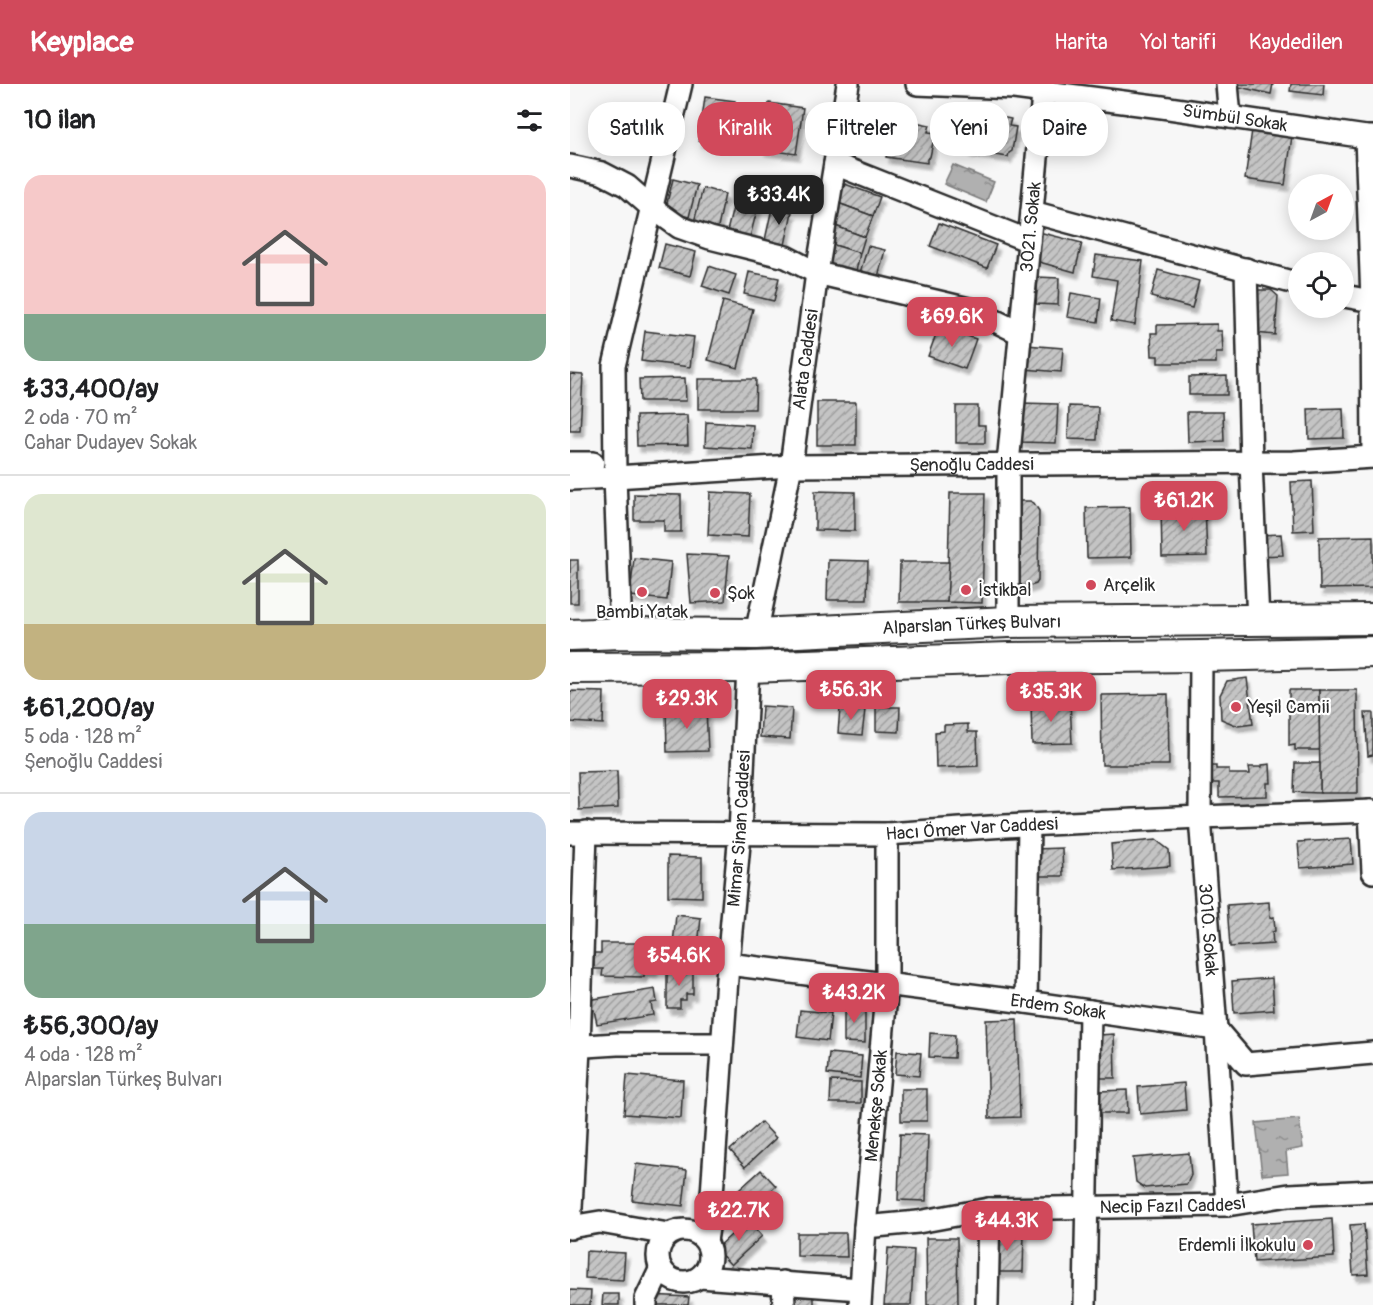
<!DOCTYPE html>
<html lang="tr">
<head>
<meta charset="utf-8">
<style>
	:root { --surface:#fff; --page:#f6f6f6; --text:#202124; --muted:#757577; --line:#e0e0e0; --accent:#d1495b }
	body { margin:0; font-family:Pangolin,sans-serif; background:var(--page); color:var(--text); height:100vh; display:flex; flex-direction:column; font-size:22px; white-space:nowrap }
	* { box-sizing:border-box; margin:0 }
	p { font-size:20px; color:var(--muted) }
	.icon { flex:none; width:33px; height:33px; fill:none; stroke:currentColor; stroke-width:2; stroke-linecap:round; stroke-linejoin:round }
	.map { position:relative; flex:1; overflow:hidden }
	.drawer { display:flex; flex-direction:column; background:var(--surface); width:570px }
	.drawer>* { flex:none }
	.banner { position:absolute; left:18px; top:18px; width:570px; height:54px; display:flex; gap:12px }
	.needle { width:39px; rotate:41deg }
	.buttons { position:absolute; left:718px; top:90px; display:grid; gap:12px }
	.buttons a { display:grid; place-items:center; width:66px; height:66px; border-radius:50%; background:var(--surface); box-shadow:0 3px 15px #0003; font-size:30px }
	.price { position:absolute; translate:-50% -51px; padding:0 14px; border-radius:12px; background:var(--accent); color:#fff; font-size:20px; line-height:39px; filter:drop-shadow(0 2px 3px #0008) }
	.price::after { content:''; position:absolute; left:50%; top:36px; width:18px; height:14px; margin-left:-9px; background:inherit; clip-path:polygon(0 0,100% 0,50% 100%) }
	.price.selected { background:#222; color:#fff }
	ul { padding:0; list-style:none }
	li { display:grid; align-content:center; gap:12px; height:318px; padding:0 24px }
	li+li { border-top:2px solid var(--line) }
	li span { display:grid; place-items:center; height:186px; border-radius:18px; color:#555 }
	li>.icon { margin-inline-start:auto }
	span .icon { width:108px; height:108px; fill:#fffc; stroke-width:1 }
	li b { font-size:26px }
	h2 { display:flex; justify-content:space-between; align-items:center; height:72px; padding:0 24px; font-size:26px }
	.tag { padding:0 21px; border-radius:24px; background:var(--surface); box-shadow:0 3px 15px #0003; font-size:21px; line-height:54px }
	.tag.selected { background:var(--accent); color:#fff }
	header { display:flex; align-items:center; gap:36px; box-sizing:border-box; height:84px; padding:0 30px; background:var(--accent); color:#fff }
	header strong { font-size:28px }
	nav { display:flex; gap:33px; margin-inline-start:auto; font-size:21px }
	main { display:flex; flex:1; min-height:0 }
	.map>svg:first-child { display:block }
</style>
</head>
<body>
<header>
<strong>Keyplace</strong>
<nav><a>Harita</a><a>Yol tarifi</a><a>Kaydedilen</a></nav>
</header>
<main>
<section class="drawer">
<h2>10 ilan<svg class="icon" aria-label="filters" viewBox="0 0 24 24"><path d="M4 7h16M4 17h16"/><circle cx="9" cy="7" r="2"/><circle cx="15" cy="17" r="2"/></svg></h2>
<ul>
<li><span style="background:linear-gradient(#f6c9c9 75%,#7fa58c 0)"><svg class="icon" aria-label="home" viewBox="0 0 24 24"><path d="M3 11l9-7 9 7M6 9v11h12V9"/></svg></span><div><b>₺33,400/ay</b><p>2 oda · 70 m²</p><p>Cahar Dudayev Sokak</p></div></li>
<li><span style="background:linear-gradient(#dfe7d0 70%,#c2b280 0)"><svg class="icon" aria-label="home" viewBox="0 0 24 24"><path d="M3 11l9-7 9 7M6 9v11h12V9"/></svg></span><div><b>₺61,200/ay</b><p>5 oda · 128 m²</p><p>Şenoğlu Caddesi</p></div></li>
<li><span style="background:linear-gradient(#c9d6e8 60%,#7fa58c 0)"><svg class="icon" aria-label="home" viewBox="0 0 24 24"><path d="M3 11l9-7 9 7M6 9v11h12V9"/></svg></span><div><b>₺56,300/ay</b><p>4 oda · 128 m²</p><p>Alparslan Türkeş Bulvarı</p></div></li>
</ul>
</section>
<div class="map">
<svg width="803" height="1221" viewBox="0 0 803 1221">
	<defs>
		<pattern id="water-ripples" width="26" height="14" patternUnits="userSpaceOnUse" patternTransform="scale(1.5)"><rect width="26" height="14" fill="#b0b0b0"/><path d="M2 4q2-2 4 0t4 0M15 11q2-2 4 0t4 0" fill="none" stroke="#8f8f8f"/></pattern>
		<pattern id="building-hatch" width="6" height="6" patternUnits="userSpaceOnUse" patternTransform="scale(1.5)"><rect width="6" height="6" fill="#c4c4c4"/><path d="M-1 1l2-2M0 6l6-6M5 7l2-2" fill="none" stroke="#9f9f9f"/></pattern>
		<filter id="shadow"><feDropShadow dx="3.5" dy="6" stdDeviation="1.5" flood-color="#0004"/></filter>
	</defs>
	<rect width="100%" height="100%" fill="#f7f7f7"/>
	<filter id="ink" filterUnits="userSpaceOnUse"><feTurbulence type="fractalNoise" baseFrequency=".0167" numOctaves="2"/><feDisplacementMap in="SourceGraphic" scale="12" xChannelSelector="R" yChannelSelector="G"/><feConvolveMatrix kernelMatrix="1 2 1 2 8 2 1 2 1" color-interpolation-filters="sRGB"/></filter>
	<g filter="url(#ink)">
		<g fill="url(#water-ripples)" stroke="#7b7b7b" stroke-width="1.5">
			<path d="M383 81 424 98 416 118 374 100Z"/>
			<path d="M729 1035 733 1064 716 1067 718 1089 692 1091 686 1039Z"/>
		</g>
		<g fill="url(#building-hatch)" stroke="#2b2b2b" stroke-width="1.5" filter="url(#shadow)">
			<path d="M665 0H703L701 10 664 2Z"/>
			<path d="M721 0H754L753 11 720 7Z"/>
			<path d="M135 13 165 17 160 61 129 57Z"/>
			<path d="M199 19 233 24 226 70 192 65Z"/>
			<path d="M407 28 441 35 439 42 446 43 442 67 439 69 438 73 397 67 398 61 396 58 400 35 406 36Z"/>
			<path d="M326 34 360 41 358 48 365 49 360 73 357 75V79L316 73 317 67 314 65 319 41 325 42Z"/>
			<path d="M682 46 722 52 715 101 675 95Z"/>
			<path d="M103 95 127 101 119 133 95 127Z"/>
			<path d="M275 100 310 113 303 132 268 119Z"/>
			<path d="M133 104 155 110 148 144 124 138Z"/>
			<path d="M165 116 188 122 180 153 157 147Z"/>
			<path d="M268 119 303 132 295 153 260 140Z"/>
			<path d="M202 124 222 128 215 161 195 156Z"/>
			<path d="M369 139 426 161 417 184 360 162Z"/>
			<path d="M260 140 295 153 290 169 261 160Z"/>
			<path d="M469 148 512 159 505 188 462 176Z"/>
			<path d="M95 160 126 168 120 192 89 184Z"/>
			<path d="M261 160 290 169 285 192 257 186Z"/>
			<path d="M298 162 315 166 307 197 289 192Z"/>
			<path d="M526 171 573 177 565 241 541 237 547 196 523 192Z"/>
			<path d="M139 182 166 191 159 211 132 202Z"/>
			<path d="M588 186 629 197 622 224 581 213Z"/>
			<path d="M179 188 209 194 204 217 174 210Z"/>
			<path d="M468 193 489 194 488 221 466 220Z"/>
			<path d="M688 206H701L708 212 705 251 685 249Z"/>
			<path d="M501 209 531 214 528 238 497 233Z"/>
			<path d="M153 217 183 225 168 284 138 276Z"/>
			<path d="M647 240V247H652L653 269H646V279H588V272H582L581 249H587V241Z"/>
			<path d="M369 242 406 255 395 285 358 272Z"/>
			<path d="M75 247 124 253 120 283 71 277Z"/>
			<path d="M456 261 493 264 491 288 454 285Z"/>
			<path d="M0 290 13 291 10 347H0Z"/>
			<path d="M657 292V311H619V293Z"/>
			<path d="M115 294 116 317H70L69 295Z"/>
			<path d="M128 295H186L185 325H128Z"/>
			<rect x="247" y="318" width="39" height="43"/>
			<path d="M452 319 488 320 486 359 450 358Z"/>
			<path d="M386 322H408V341H415V359H386Z"/>
			<path d="M499 322 528 323 527 356 498 355Z"/>
			<path d="M773 324 774 354 739 355 738 325Z"/>
			<path d="M617 328H653L654 357 618 358Z"/>
			<path d="M117 331 118 361 67 362 66 332Z"/>
			<path d="M136 338 183 341 182 365 135 362Z"/>
			<path d="M742 397 744 446 723 447 721 398Z"/>
			<path d="M245 407 285 408V447L245 446Z"/>
			<path d="M140 408 180 410 178 453 138 451Z"/>
			<path d="M380 409H415L412 519 377 518Z"/>
			<path d="M64 410 111 411V448H94V436H64Z"/>
			<path d="M451 417H460L464 419 469 427 468 497 466 500 457 503 449 500 446 497 447 419Z"/>
			<path d="M635 422 637 472 592 473 591 423Z"/>
			<path d="M560 423 561 473 517 474 516 424Z"/>
			<path d="M711 450 713 471 689 472 688 451Z"/>
			<path d="M803 452V504L750 505 749 453Z"/>
			<path d="M117 470 159 472 155 517 121 519Z"/>
			<path d="M64 474 101 478 97 516 60 512Z"/>
			<rect x="0" y="476" width="8" height="43"/>
			<path d="M258 476 298 477 297 516H257Z"/>
			<path d="M330 478H379L377 518H329Z"/>
			<path d="M677 594 683 640 668 642 651 635 650 611 657 597Z"/>
			<path d="M719 606H749L750 666H725V661L719 662Z"/>
			<path d="M749 606H787L788 709H750Z"/>
			<path d="M0 607 34 608 33 640 0 638Z"/>
			<path d="M598 610 599 681H532L531 611Z"/>
			<path d="M500 617 502 659 462 660 461 618Z"/>
			<path d="M192 622 222 624 220 655 190 653Z"/>
			<path d="M270 623 295 626 292 651 268 649Z"/>
			<path d="M306 623H330L329 648 306 647Z"/>
			<path d="M136 624 138 667 97 668 96 626Z"/>
			<path d="M795 629H803V671L798 672Z"/>
			<path d="M398 640V648H407L408 682 366 684 365 648 374 647V641Z"/>
			<path d="M725 679H750V709L724 708Z"/>
			<path d="M700 680 701 699H697V712L649 713V699H640V682H646V685H659V690H680L679 683H692V681Z"/>
			<path d="M47 687 48 724 9 726 8 688Z"/>
			<path d="M781 755 783 780 730 784 728 758Z"/>
			<path d="M586 756 599 766 600 782 543 786 541 760Z"/>
			<path d="M492 764 493 792H464L463 765Z"/>
			<path d="M98 772 132 773V813L98 812Z"/>
			<path d="M699 818 700 834 704 833 705 847 702 848 703 860 660 863 657 821Z"/>
			<path d="M106 831 131 834 127 871 102 869Z"/>
			<path d="M31 859H75V866H84V887H74V893L32 892 33 885H24V869H31Z"/>
			<path d="M97 886H123V910H116V916H110V924H97Z"/>
			<path d="M702 894 704 926 664 929 662 897Z"/>
			<path d="M85 905 87 918 81 919 83 931 27 940 24 926 19 927 18 916Z"/>
			<path d="M274 921H289L295 926V959L274 958Z"/>
			<path d="M230 926 261 929 258 957 227 953Z"/>
			<path d="M447 935 450 1033 419 1034 416 936Z"/>
			<path d="M360 949 385 951 384 974 359 973Z"/>
			<path d="M544 950 545 994H529L528 951Z"/>
			<path d="M327 967 351 969 349 992 325 990Z"/>
			<path d="M259 969 292 972 290 994 257 990Z"/>
			<path d="M57 991 113 996 111 1034 54 1030Z"/>
			<path d="M261 997 291 998V1019H260Z"/>
			<path d="M614 999 616 1026 570 1030 568 1003Z"/>
			<rect x="331" y="1005" width="26" height="32"/>
			<path d="M557 1006 558 1029H529L528 1007Z"/>
			<path d="M191 1038 206 1054 175 1083 160 1066Z"/>
			<path d="M330 1050 358 1051 356 1117 328 1116Z"/>
			<path d="M619 1069 621 1091 617 1100 575 1104 566 1098 563 1074Z"/>
			<path d="M66 1080 117 1086 113 1122 62 1116Z"/>
			<path d="M191 1086 206 1102 176 1131 160 1114Z"/>
			<path d="M762 1135 764 1173 684 1178 681 1140Z"/>
			<path d="M177 1136 192 1152 161 1181 146 1165Z"/>
			<path d="M794 1140 798 1190 783 1191 780 1141Z"/>
			<path d="M422 1148 454 1149 453 1188H421Z"/>
			<path d="M227 1149H276L277 1173 227 1172Z"/>
			<path d="M356 1154H387L388 1221H357Z"/>
			<path d="M318 1164 344 1166 341 1221H314Z"/>
			<path d="M16 1167 55 1169 53 1196 15 1194Z"/>
			<path d="M0 1206 21 1207 20 1221H0Z"/>
			<path d="M33 1210H49V1221H32Z"/>
			<path d="M80 1211 119 1213 118 1221H80Z"/>
			<path d="M244 1211V1221H217V1212Z"/>
		</g>
		<g fill="none" stroke-linecap="round" stroke-linejoin="round">
			<g stroke="#2b2b2b" stroke-width="26">
				<g id="minor">
					<path id="s1" d="M347 0 444 4 592 23 796 53H803"/>
					<path d="M657 0 660 33"/>
					<path d="M796 53 802 217 803 373"/>
					<path d="M265 80 459 157"/>
					<path d="M0 82 32 89 57 102 81 123 109 143 140 154 216 173 247 189 403 226 450 249"/>
					<path d="M462 128 729 200"/>
					<path d="M676 185 681 378 688 537"/>
					<path d="M774 212 802 217"/>
					<path d="M0 379H23"/>
					<path id="s2" d="M0 395 45 393 221 382 724 378 803 373"/>
					<path id="s3" d="M438 538V380L474 0"/>
					<path d="M51 549 45 393 44 282 111 0"/>
					<path id="s4" d="M186 550 221 382 247 189 278 0"/>
					<path id="s5" d="M631 572 630 733 646 945 657 1121"/>
					<path d="M800 727 803 788"/>
					<path id="s6" d="M0 749 317 750 435 742 630 733 803 727"/>
					<path id="s7" d="M158 880 456 918 646 945 676 980 803 969"/>
					<path d="M456 918 459 741"/>
					<path d="M0 963 47 960H152"/>
					<path d="M0 1143 30 1138 98 1150"/>
					<path id="s8" d="M295 1143 348 1138 419 1125 657 1121 719 1111 803 1107"/>
					<path d="M0 1144 9 964 16 748"/>
					<circle cx="114" cy="1172" r="26"/>
					<path id="s9" d="M136 1157 141 1125 158 880 170 749 178 583"/>
					<path d="M130 1193 290 1205"/>
					<path d="M213 1198 214 1221"/>
					<path d="M76 1221V1215L91 1184"/>
					<path id="s10" d="M290 1221 295 1143 317 900V750"/>
					<path d="M417 1221 419 1125"/>
					<path d="M515 1221 520 927"/>
				</g>
			</g>
			<g stroke="#2b2b2b" stroke-width="34">
				<g id="highway">
					<path id="s11" d="M0 551 51 549 186 550 438 538 803 535"/>
					<path d="M0 584 178 583 439 574 631 572 803 568"/>
				</g>
			</g>
			<use href="#minor" stroke="#fff" stroke-width="21"/>
			<use href="#highway" stroke="#fff" stroke-width="30"/>
		</g>
	</g>
	<g fill="#d1495b" stroke="#fff" stroke-width="2">
		<circle cx="521" cy="501" r="6"/>
		<circle cx="396" cy="506" r="6"/>
		<circle cx="72" cy="508" r="6"/>
		<circle cx="145" cy="509" r="6"/>
		<circle cx="666" cy="623" r="6"/>
		<circle cx="738" cy="1161" r="6"/>
	</g>
	<g text-anchor="middle" stroke-width="4.5" stroke-linejoin="round" paint-order="stroke">
		<g font-size="18" fill="#2b2b2b" stroke="#fff">
			<text dy="6" stroke="none"><textPath href="#s1" startOffset="320">Sümbül Sokak</textPath></text>
			<text dy="6" stroke="none"><textPath href="#s3" startOffset="396">3021. Sokak</textPath></text>
			<text dy="6" stroke="none"><textPath href="#s4" startOffset="279">Alata Caddesi</textPath></text>
			<text dy="6" stroke="none"><textPath href="#s2" startOffset="402">Şenoğlu Caddesi</textPath></text>
			<text dy="6" stroke="none"><textPath href="#s11" startOffset="402">Alparslan Türkeş Bulvarı</textPath></text>
			<text dy="6" stroke="none"><textPath href="#s9" startOffset="414">Mimar Sinan Caddesi</textPath></text>
			<text dy="6" stroke="none"><textPath href="#s6" startOffset="402">Hacı Ömer Var Caddesi</textPath></text>
			<text dy="6" stroke="none"><textPath href="#s5" startOffset="274">3010. Sokak</textPath></text>
			<text dy="6" stroke="none"><textPath href="#s7" startOffset="333">Erdem Sokak</textPath></text>
			<text dy="6" stroke="none"><textPath href="#s10" startOffset="200">Menekşe Sokak</textPath></text>
			<text dy="6" stroke="none"><textPath href="#s8" startOffset="309">Necip Fazıl Caddesi</textPath></text>
		</g>
		<g font-size="18" fill="#2b2b2b" stroke="#fff" text-anchor="start">
			<text x="533" y="507">Arçelik</text>
			<text x="408" y="512">İstikbal</text>
			<text x="157" y="515">Şok</text>
			<text x="72" y="534" text-anchor="middle">Bambi Yatak</text>
			<text x="678" y="629">Yeşil Camii</text>
			<text x="726" y="1167" text-anchor="end">Erdemli İlkokulu</text>
		</g>
	</g>
</svg>
<div class="buttons">
<a><svg class="needle" viewBox="-14 -14 28 28"><path d="M0-13l5 13h-10z" fill="#e53935"/><path d="M0 13l5-13h-10z" fill="#757577"/></svg></a>
<a><svg class="icon" aria-label="locate" viewBox="0 0 24 24"><circle cx="12" cy="12" r="6"/><path d="M12 2v4M12 18v4M2 12h4M18 12h4"/></svg></a>
</div>
<b class="price selected" style="left:209px;top:142px">₺33.4K</b>
<b class="price" style="left:382px;top:264px">₺69.6K</b>
<b class="price" style="left:614px;top:448px">₺61.2K</b>
<b class="price" style="left:281px;top:637px">₺56.3K</b>
<b class="price" style="left:481px;top:639px">₺35.3K</b>
<b class="price" style="left:117px;top:646px">₺29.3K</b>
<b class="price" style="left:109px;top:903px">₺54.6K</b>
<b class="price" style="left:284px;top:940px">₺43.2K</b>
<b class="price" style="left:169px;top:1158px">₺22.7K</b>
<b class="price" style="left:437px;top:1168px">₺44.3K</b>
<div class="banner">
<a class="tag">Satılık</a>
<a class="tag selected">Kiralık</a>
<a class="tag">Filtreler</a>
<a class="tag">Yeni</a>
<a class="tag">Daire</a>
</div>
</div>
</main>
</body>
</html>
